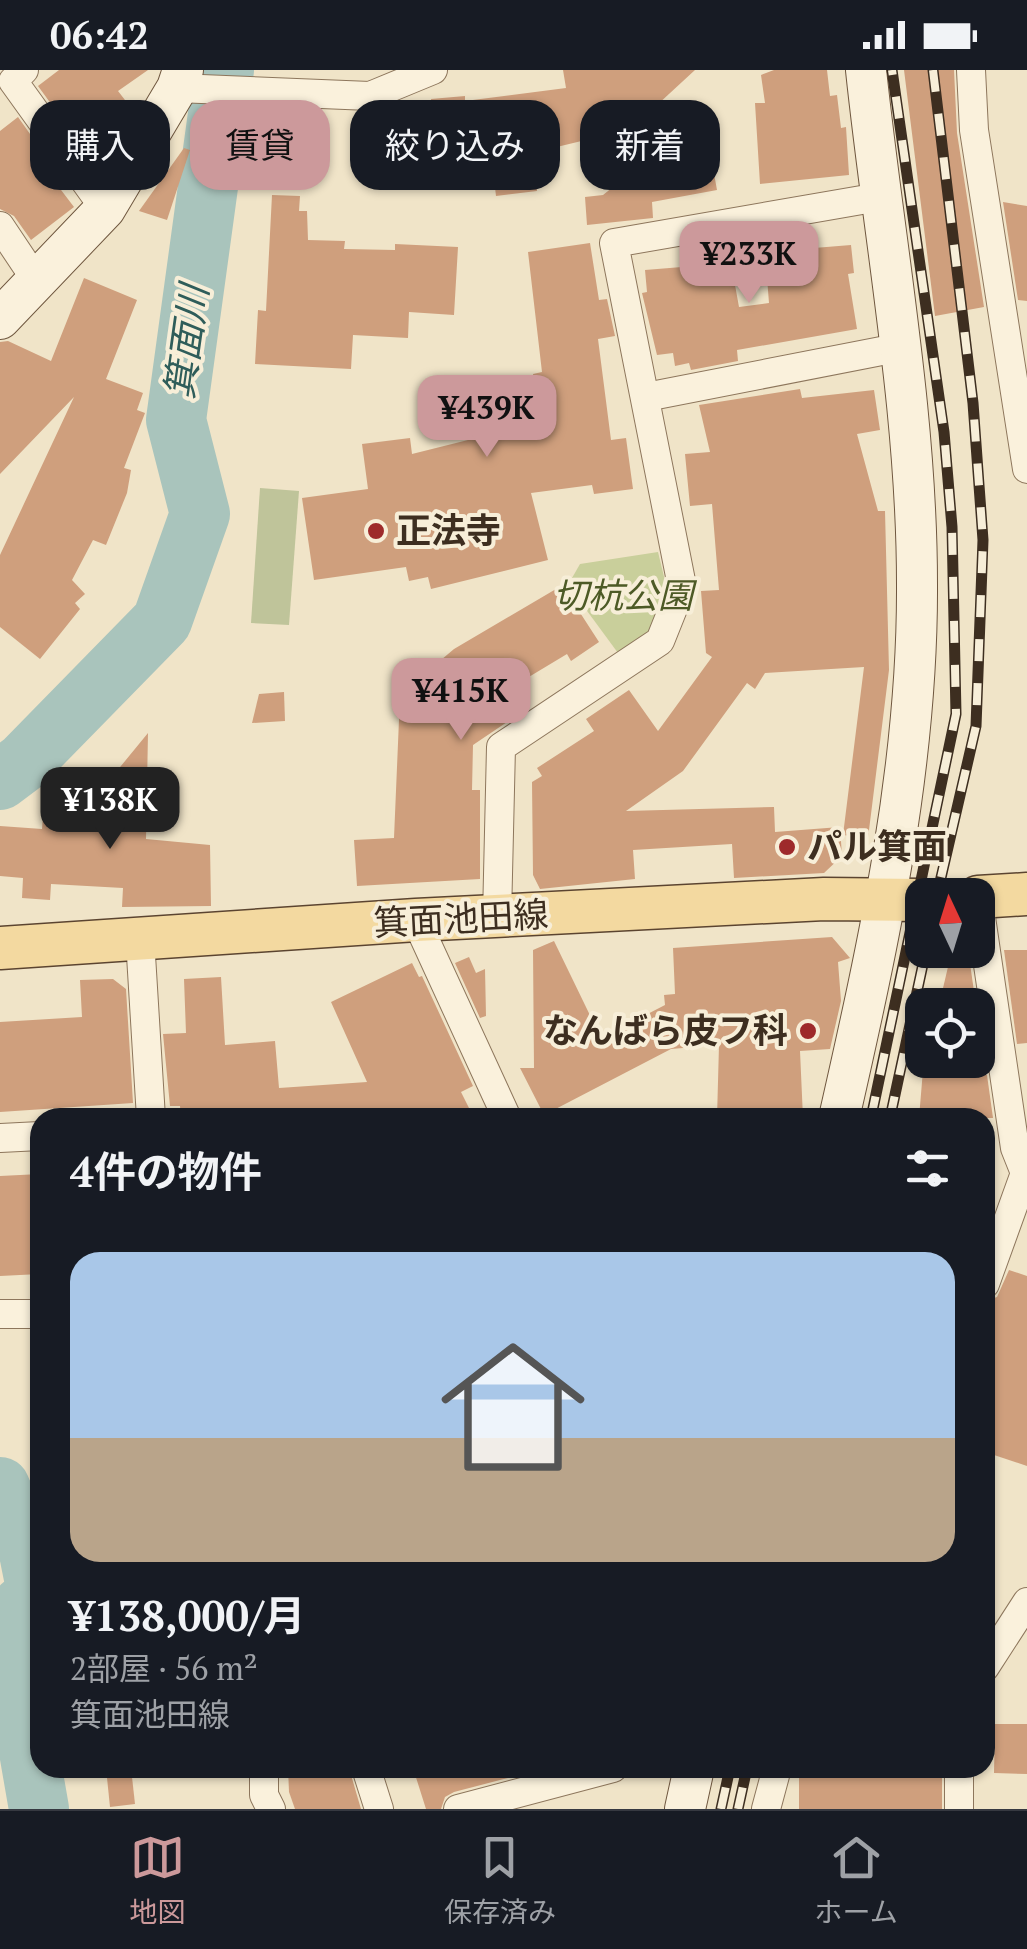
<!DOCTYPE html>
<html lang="ja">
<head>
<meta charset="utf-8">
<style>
	:root { --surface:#171b24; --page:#20242c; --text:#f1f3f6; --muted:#9ea1a6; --line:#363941; --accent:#cc999b }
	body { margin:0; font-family:"PT Serif","Noto Sans JP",serif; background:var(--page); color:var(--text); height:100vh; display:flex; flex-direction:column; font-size:38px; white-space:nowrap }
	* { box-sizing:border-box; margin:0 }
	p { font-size:32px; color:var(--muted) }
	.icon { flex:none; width:55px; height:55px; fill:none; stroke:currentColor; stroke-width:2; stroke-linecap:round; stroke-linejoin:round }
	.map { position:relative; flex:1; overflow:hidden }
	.details { position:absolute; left:30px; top:1038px; width:965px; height:670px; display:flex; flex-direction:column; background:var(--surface); border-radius:30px; box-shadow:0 2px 8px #0004 }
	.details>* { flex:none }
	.banner { position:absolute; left:30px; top:30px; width:968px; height:90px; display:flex; gap:20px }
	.needle { width:65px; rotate:356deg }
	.fabs { position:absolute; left:905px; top:808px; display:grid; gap:20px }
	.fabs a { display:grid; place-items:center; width:90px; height:90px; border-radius:20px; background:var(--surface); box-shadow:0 2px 8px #0004; font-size:50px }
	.price { position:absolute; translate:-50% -85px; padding:0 22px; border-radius:20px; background:var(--accent); color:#111; font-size:32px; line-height:65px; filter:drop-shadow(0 2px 5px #0008) }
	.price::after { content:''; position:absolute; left:50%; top:60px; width:30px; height:22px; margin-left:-15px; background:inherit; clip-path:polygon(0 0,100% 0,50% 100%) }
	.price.selected { background:#222; color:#fff }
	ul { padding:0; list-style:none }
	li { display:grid; align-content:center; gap:20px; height:530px; padding:0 40px }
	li+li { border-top:2px solid var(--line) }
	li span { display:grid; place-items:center; height:310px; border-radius:30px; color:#555 }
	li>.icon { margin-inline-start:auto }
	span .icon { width:180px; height:180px; fill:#fffc; stroke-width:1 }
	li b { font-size:42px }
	h2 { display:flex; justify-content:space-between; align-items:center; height:120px; padding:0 40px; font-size:42px }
	.chip { padding:0 35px; border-radius:30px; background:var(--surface); box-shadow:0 2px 8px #0004; font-size:35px; line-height:90px }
	.chip.selected { background:var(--accent); color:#111 }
	.status { display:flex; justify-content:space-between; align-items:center; height:70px; padding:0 50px; background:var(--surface); direction:ltr }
	.status svg { height:28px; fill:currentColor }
	.tabs { display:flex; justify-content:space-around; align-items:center; height:140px; border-top:2px solid var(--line); background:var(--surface); font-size:28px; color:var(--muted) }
	.tabs a { display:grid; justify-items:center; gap:5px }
	.tabs .selected { color:var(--accent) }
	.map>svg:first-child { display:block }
</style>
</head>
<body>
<div class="status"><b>06:42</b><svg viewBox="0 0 49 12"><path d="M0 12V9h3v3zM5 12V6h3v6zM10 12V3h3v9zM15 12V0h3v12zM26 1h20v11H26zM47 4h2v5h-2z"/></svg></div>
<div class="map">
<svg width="1027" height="1739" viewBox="0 0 1027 1739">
	<rect width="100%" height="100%" fill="#f0e4c8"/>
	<path fill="#c9cf9b" d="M658 482 666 515 656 556 618 583 568 515 580 494Z"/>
	<path fill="#bfc49a" d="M260 418 299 421 289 555 251 553Z"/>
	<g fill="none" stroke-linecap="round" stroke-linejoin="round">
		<g stroke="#a9c4bc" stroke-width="60">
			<path d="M0 710 24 692 162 551 200 444 176 350 224 0"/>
			<path d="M0 1417 29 1483 37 1523 22 1536V1641L39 1739"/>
		</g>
	</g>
	<g fill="#cf9f7d">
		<path d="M59 0H148L118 21 135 43 118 70 92 90 38 16Z"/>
		<path d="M563 0H695L631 59 532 83 537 121 496 126 491 84 437 89 431 29 465 26V31L566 18Z"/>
		<path d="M774 0H827L830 26 837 25 841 58 846 57 849 105 760 114 755 33H765L761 5Z"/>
		<path d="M904 0H954L957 63 984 237 935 246Z"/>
		<path d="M18 47 64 112 58 116 74 137 31 170 14 146 0 139V61Z"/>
		<path d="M709 76 717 120 652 132 653 148 587 155 585 127 603 125 652 86Z"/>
		<path d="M184 78 190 80 167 150 139 141Z"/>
		<path d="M272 125 300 126 299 141H307L308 170 345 171 344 179 395 180V174L458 177 454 245 409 242 408 268 353 265 351 299 255 294 258 240 266 241Z"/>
		<path d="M1003 132 1027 136V231L1018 230Z"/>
		<path d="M590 173 599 230 607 229 615 266 598 269 611 370 626 368 633 419 594 424 592 415 531 423 548 490 431 519 428 507 409 511 406 497 314 510 302 428 368 419 362 374 410 368 412 384 540 352 533 304 542 302 528 182Z"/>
		<path d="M851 175 854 203 848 204 857 259 737 280 738 291 691 300 689 293 675 296 673 283 657 285 642 223 647 222 645 200 731 193 739 237 769 233 765 182Z"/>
		<path d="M84 208 137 230 106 309 143 323 137 340 145 343 124 398 131 400 127 423 106 475 93 470 72 510 85 524 75 533 80 539 40 589 0 557V485L74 327 0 404V272L8 271 51 291Z"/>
		<path d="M800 319 802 328 874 320 880 360 857 364 878 441H885L889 600 868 768 843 765 864 597 765 603 755 619 747 613 683 701 626 741 774 737 775 762 840 757 842 786 824 803 734 808 732 774 633 780 635 809 540 819 533 805 532 712 542 706 537 698 594 661 586 649 629 620 658 661 712 587 706 583 701 521 719 520 712 434 690 436 685 384 710 382 699 335Z"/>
		<path d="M556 519 558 527 566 521 599 572 571 591 567 584 499 625 513 648 473 675 472 720H480V809L357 816 354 770 394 768 400 626H423L422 606 454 579Z"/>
		<path d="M284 622 285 651 252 653 259 624Z"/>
		<path d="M148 663 146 769 210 775 211 836 122 837 123 818 51 814 50 830 22 828 23 808 0 806V756L42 759 43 746 114 751 116 702Z"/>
		<path d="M832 867 850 888 838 892 841 931 830 979 800 981 803 1048H717L719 975 671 979 544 1045 520 998H534L533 880 554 871 601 968 665 935 664 925 675 924 673 878Z"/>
		<path d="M952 880H968L976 935H939Z"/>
		<path d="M1004 880H1027V973L1017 974Z"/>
		<path d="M469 887 476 903 485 899 486 946 480 948 455 893Z"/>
		<path d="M412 893 419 907 422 906 473 1016 461 1022 474 1048H181L180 1036H170L163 964 186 963 184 909 221 907 225 975 275 971 279 1018 367 1012 331 932Z"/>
		<path d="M113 909 126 919 133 1033 0 1042V952L82 947 80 910Z"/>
		<path d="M923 1000 987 1005 993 1048H919Z"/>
		<path d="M40 1104V1204L0 1206V1106Z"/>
		<path d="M1009 1200 1027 1206V1396L985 1382V1285L994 1261 985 1259V1231L997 1227Z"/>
		<path d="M995 1654H1027V1704L994 1703Z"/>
		<path d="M106 1698H131L135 1734 110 1737Z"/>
		<path d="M288 1698H349L361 1739H295L289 1722Z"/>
		<path d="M413 1698H546L454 1722 445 1727 441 1739H426Z"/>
		<rect x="799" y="1698" width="143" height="41"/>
	</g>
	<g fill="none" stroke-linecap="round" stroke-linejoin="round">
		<g stroke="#8d765c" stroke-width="30">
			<g id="street">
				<path d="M24 0 13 11 105 139"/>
				<path d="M971 0 974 60 1027 399"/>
				<path d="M177 18 370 26 433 0"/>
				<path d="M0 156 38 213"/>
				<path d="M646 327 902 277"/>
				<path d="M978 827 1015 1078 1025 1103 985 1214"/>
				<path d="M497 847 501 677 660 571 682 516 614 173 879 127"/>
				<path d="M416 850 507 1048"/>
				<path d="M140 869 151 1048"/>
				<path d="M0 1068 40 1066"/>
				<path d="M0 1244H40"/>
				<path d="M985 1597 1027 1532"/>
				<path d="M264 1698V1725L271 1739"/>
				<path d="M366 1698 379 1739"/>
				<path d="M458 1739 613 1698"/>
				<path d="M766 1739 777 1698"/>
				<path d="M959 1739V1698"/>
			</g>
		</g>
		<g stroke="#6f573f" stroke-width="42">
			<g id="secondary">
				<path d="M0 249 105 139 177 18 183 0"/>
				<path d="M839 1048C879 872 918 695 917 514 917 342 884 171 866 0"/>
				<path d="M685 1739 694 1698"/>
			</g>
		</g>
		<g stroke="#5b4430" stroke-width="45">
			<g id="primary">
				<path d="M978 827 1027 824"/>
				<path d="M0 878 416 850 824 829 922 830"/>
			</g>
		</g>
		<use href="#street" stroke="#faf1dc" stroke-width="28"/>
		<use href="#secondary" stroke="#faf1dc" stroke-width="40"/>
		<use href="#primary" stroke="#f3d9a0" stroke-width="42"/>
		<g stroke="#3d2e20" stroke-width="11">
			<g id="rail">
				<path d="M933 0 973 333 983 470 976 656 937 825"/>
				<path d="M871 1048 956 644 952 457 944 362 892 0"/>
				<path d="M890 1048 926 880"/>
				<path d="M721 1739 730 1698"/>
				<path d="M738 1739 747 1698"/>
			</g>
		</g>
		<use href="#rail" stroke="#f7eed8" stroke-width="8" stroke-dasharray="22" stroke-linecap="butt"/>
	</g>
	<g fill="#9e2a2b" stroke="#f7eed8" stroke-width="4">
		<circle cx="376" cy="461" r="10"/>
		<circle cx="787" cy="777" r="10"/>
		<circle cx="808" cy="961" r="10"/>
	</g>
	<g text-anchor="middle" stroke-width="8" stroke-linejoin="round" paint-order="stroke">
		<g font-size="35" font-weight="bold" fill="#3d2e20" stroke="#f7eed8" text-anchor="start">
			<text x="396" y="473">正法寺</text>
			<text x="807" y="789">パル箕面</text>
			<text x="788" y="973" text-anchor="end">なんばら皮フ科</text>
		</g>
		<g font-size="35" font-style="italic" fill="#4d5a26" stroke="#f7eed8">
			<text x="623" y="538">切杭公園</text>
		</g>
		<g font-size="35" fill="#3d2e20" stroke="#f7eed8">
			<text transform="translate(461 849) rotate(-3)" y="12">箕面池田線</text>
		</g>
		<g font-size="38" font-style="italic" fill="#2f5d5a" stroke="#f7eed8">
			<text transform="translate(187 272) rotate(-82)" y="13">箕面川</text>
		</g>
	</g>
</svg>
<div class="fabs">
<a><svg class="needle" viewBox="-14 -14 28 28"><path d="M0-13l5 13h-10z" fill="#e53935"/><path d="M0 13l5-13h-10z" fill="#9ea1a6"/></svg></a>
<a><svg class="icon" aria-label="locate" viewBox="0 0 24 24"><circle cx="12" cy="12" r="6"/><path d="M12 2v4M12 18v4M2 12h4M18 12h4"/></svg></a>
</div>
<b class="price" style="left:749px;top:236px">¥233K</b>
<b class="price" style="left:487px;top:390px">¥439K</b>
<b class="price" style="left:461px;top:673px">¥415K</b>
<b class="price selected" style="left:110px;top:782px">¥138K</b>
<div class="banner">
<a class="chip">購入</a>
<a class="chip selected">賃貸</a>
<a class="chip">絞り込み</a>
<a class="chip">新着</a>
</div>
<section class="details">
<h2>4件の物件<svg class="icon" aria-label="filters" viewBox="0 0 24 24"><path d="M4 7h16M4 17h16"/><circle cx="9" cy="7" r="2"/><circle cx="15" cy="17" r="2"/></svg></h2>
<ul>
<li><span style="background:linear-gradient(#a9c7e8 60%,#b9a48a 0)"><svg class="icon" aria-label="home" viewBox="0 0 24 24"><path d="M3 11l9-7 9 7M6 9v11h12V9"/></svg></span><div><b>¥138,000/月</b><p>2部屋 · 56 m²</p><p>箕面池田線</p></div></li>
</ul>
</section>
</div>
<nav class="tabs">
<a class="selected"><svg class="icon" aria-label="map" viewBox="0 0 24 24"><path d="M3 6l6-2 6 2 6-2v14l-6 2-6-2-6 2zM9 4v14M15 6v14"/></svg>地図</a>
<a><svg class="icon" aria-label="saved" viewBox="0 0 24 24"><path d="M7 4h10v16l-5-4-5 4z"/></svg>保存済み</a>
<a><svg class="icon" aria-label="home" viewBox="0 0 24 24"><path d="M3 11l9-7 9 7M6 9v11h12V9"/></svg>ホーム</a>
</nav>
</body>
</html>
